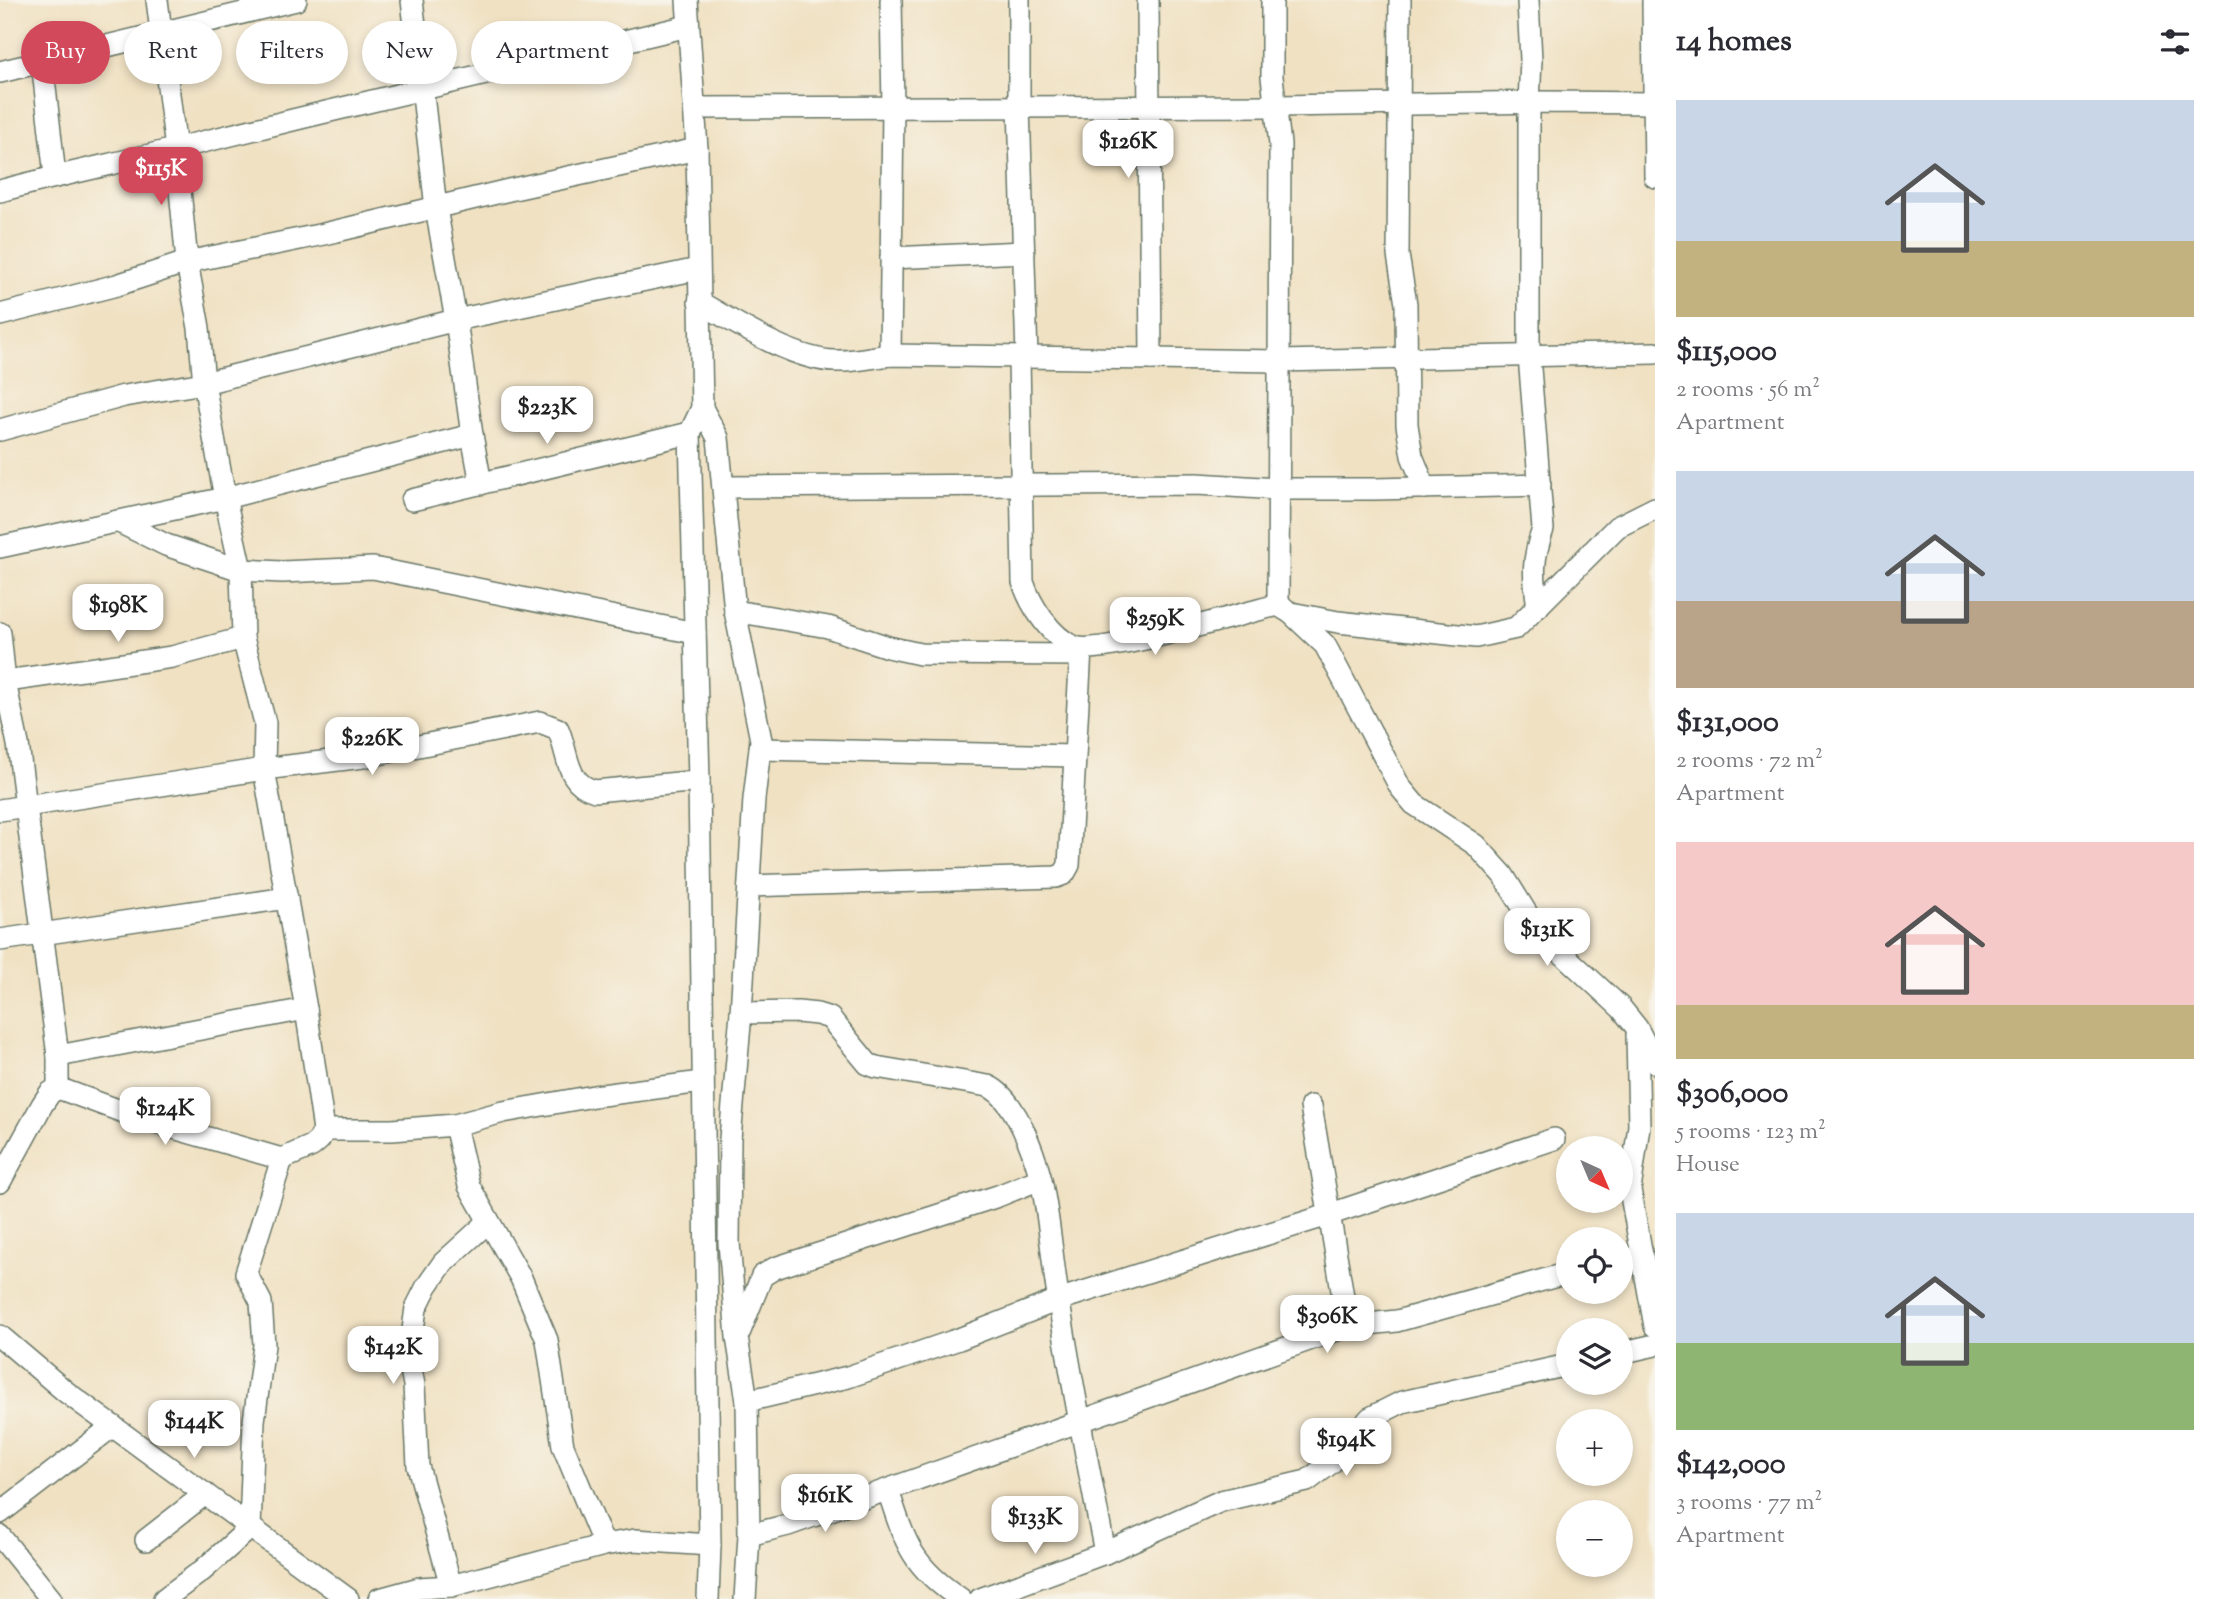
<!DOCTYPE html>
<html lang="en">
<head>
<meta charset="utf-8">
<style>
	:root { --surface:#fff; --page:#f7f7f7; --text:#2b2b33; --muted:#7c7c81; --accent:#d1495b }
	body { margin:0; font-family:"Sorts Mill Goudy",serif; background:var(--page); color:var(--text); height:100vh; display:flex; flex-direction:column; font-size:26px; white-space:nowrap }
	* { box-sizing:border-box; margin:0 }
	p { font-size:23px; color:var(--muted) }
	.icon { flex:none; width:38px; height:38px; fill:none; stroke:currentColor; stroke-width:2; stroke-linecap:round; stroke-linejoin:round }
	.map { position:relative; flex:1; overflow:hidden }
	.drawer { display:flex; flex-direction:column; background:var(--surface); width:560px }
	.drawer>* { flex:none }
	.banner { position:absolute; left:21px; top:21px; width:665px; height:63px; display:flex; gap:14px }
	.needle { width:46px; rotate:136deg }
	.buttons { position:absolute; left:1556px; top:1136px; display:grid; gap:14px }
	.buttons a { display:grid; place-items:center; width:77px; height:77px; border-radius:50%; background:var(--surface); box-shadow:0 4px 10px #0003; font-size:35px }
	.price { position:absolute; translate:-50% -60px; padding:0 16px; border-radius:14px; background:#fff; color:#222; font-size:23px; line-height:46px; filter:drop-shadow(0 2px 4px #0008) }
	.price::after { content:''; position:absolute; left:50%; top:42px; width:21px; height:16px; margin-left:-10px; background:inherit; clip-path:polygon(0 0,100% 0,50% 100%) }
	.price.selected { background:var(--accent); color:#fff }
	ul { padding:0; list-style:none }
	li { display:grid; align-content:center; gap:14px; height:371px; padding:0 21px }
	li span { display:grid; place-items:center; height:217px; border-radius:0px; color:#555 }
	li>.icon { margin-inline-start:auto }
	span .icon { width:126px; height:126px; fill:#fffc; stroke-width:1 }
	li b { font-size:30px }
	h2 { display:flex; justify-content:space-between; align-items:center; height:84px; padding:0 21px; font-size:30px }
	.pill { padding:0 24px; border-radius:32px; background:var(--surface); box-shadow:0 4px 10px #0003; font-size:24px; line-height:63px }
	.pill.selected { background:var(--accent); color:#fff }
	main { display:flex; flex:1; min-height:0 }
	.map>svg:first-child { display:block }
</style>
</head>
<body>
<main>
<div class="map">
<svg width="1655" height="1599" viewBox="0 0 1655 1599">
	<rect width="100%" height="100%" fill="#f7f3e8"/>
	<filter id="ink" filterUnits="userSpaceOnUse"><feTurbulence type="fractalNoise" baseFrequency=".0143" numOctaves="2"/><feDisplacementMap in="SourceGraphic" scale="14" xChannelSelector="R" yChannelSelector="G"/><feConvolveMatrix kernelMatrix="1 2 1 2 8 2 1 2 1" color-interpolation-filters="sRGB"/></filter>
	<filter id="wash" filterUnits="userSpaceOnUse"><feTurbulence type="fractalNoise" baseFrequency=".00686" numOctaves="4" result="noise"/><feDisplacementMap in="SourceGraphic" scale="28" xChannelSelector="R" yChannelSelector="G"/><feGaussianBlur stdDeviation="1.57" result="paint"/><feColorMatrix in="noise" values="0 0 0 0 0 0 0 0 0 0 0 0 0 0 0 0 0 1.4 0 .05"/><feComposite in="paint" operator="in"/></filter>
	<g filter="url(#wash)">
		<rect width="100%" height="100%" fill="#f0e1c2"/>
	</g>
	<g filter="url(#ink)">
		<g fill="none" stroke-linecap="round" stroke-linejoin="round">
			<g stroke="#687666" stroke-width="24">
				<g id="minor">
					<path d="M687 0 697 149 702 408 690 433 699 781 710 1545 708 1599"/>
					<path d="M1019 0V107L1027 357"/>
					<path d="M1148 0 1151 359"/>
					<path d="M1272 0V77L1280 144 1278 605"/>
					<path d="M1400 0 1398 255 1406 304 1407 425 1412 456 1425 488"/>
					<path d="M1528 0 1531 60 1529 102V356L1543 529C1532 560 1533 575 1538 607"/>
					<path d="M1653 0 1655 177"/>
					<path d="M42 61 55 176"/>
					<path d="M0 72 296 0"/>
					<path d="M694 108 1276 106 1544 102 1655 103"/>
					<path d="M0 191C62 174 124 162 186 146 353 105 520 65 688 26"/>
					<path d="M891 258 1024 252"/>
					<path d="M699 302C736 323 793 360 835 361 853 362 872 357 890 355L1279 361 1655 353"/>
					<path d="M0 315 117 285 187 262 324 234 509 190 697 149"/>
					<path d="M890 355 893 107 891 0"/>
					<path d="M1019 357 1023 582C1030 604 1051 638 1075 647 1099 656 1244 613 1278 605L1291 613 1325 645 1400 787 1414 804 1476 845 1503 875 1537 930 1621 1008 1637 1028 1655 1063"/>
					<path d="M702 408 718 438 735 611 761 740 754 799 741 1013 730 1139 729 1243 737 1337 747 1401 749 1535 745 1599"/>
					<path d="M0 430 124 396 204 383 456 320 698 269"/>
					<path d="M472 435 481 484"/>
					<path d="M723 487 1197 484 1278 489H1374L1540 485"/>
					<path d="M412 500 690 433"/>
					<path d="M117 521 166 545 241 570 282 572 373 568 695 633"/>
					<path d="M0 547 225 498 472 435 456 320 436 208 412 0"/>
					<path d="M735 611 828 627 888 647 920 654 1081 655"/>
					<path d="M1291 613 1338 622 1476 637 1516 628 1617 527 1655 508"/>
					<path d="M0 633 5 682 18 744 58 1056V1088"/>
					<path d="M0 682 172 657 243 638"/>
					<path d="M760 749 1074 756"/>
					<path d="M0 810 264 769 363 757 540 722 558 729C569 754 565 783 595 791L699 781"/>
					<path d="M749 886 1056 877 1064 874 1069 865 1081 649"/>
					<path d="M0 940 287 898"/>
					<path d="M741 1013 798 1012 817 1014 830 1018 868 1064 876 1067 988 1086C1015 1098 1034 1152 1041 1180 1050 1220 1052 1262 1059 1302 1072 1386 1089 1469 1105 1553"/>
					<path d="M1637 1034 1639 1126 1630 1190 1655 1326"/>
					<path d="M58 1056 306 1009"/>
					<path d="M1311 1106 1348 1326"/>
					<path d="M455 1125 469 1186 521 1278 547 1340 563 1446 604 1545"/>
					<path d="M324 1130H392L455 1125 503 1112 594 1096 702 1082"/>
					<path d="M0 1182 42 1105 50 1093 58 1088 145 1120 282 1159 312 1146 319 1140 324 1130 306 1009 264 769 265 723 243 638 241 570 225 498 204 383 199 328 187 262 176 149 157 0"/>
					<path d="M740 1331 762 1276 775 1268 998 1196 1040 1179"/>
					<path d="M0 1336 66 1392 348 1599"/>
					<path d="M1620 1353 1655 1345"/>
					<path d="M747 1401 848 1377 959 1339 1058 1300 1328 1215 1554 1139"/>
					<path d="M888 1490C905 1543 912 1567 961 1599"/>
					<path d="M0 1513 113 1426"/>
					<path d="M749 1535 788 1525 1348 1326 1397 1321 1568 1273"/>
					<path d="M0 1536 51 1599"/>
					<path d="M146 1540 205 1494"/>
					<path d="M451 1586 418 1466 414 1385 409 1359 416 1308 427 1286 443 1263 488 1222"/>
					<path d="M164 1599 203 1570 250 1528 254 1421 264 1345 261 1302 246 1273 282 1159"/>
					<path d="M379 1599 419 1588 451 1586 604 1545 635 1540 710 1545"/>
					<path d="M980 1599 1105 1553 1221 1501 1307 1481 1331 1463 1370 1418 1402 1402 1568 1365"/>
				</g>
			</g>
			<use href="#minor" stroke="#fff" stroke-width="21"/>
		</g>
	</g>
</svg>
<div class="buttons">
<a><svg class="needle" viewBox="-14 -14 28 28"><path d="M0-13l5 13h-10z" fill="#e53935"/><path d="M0 13l5-13h-10z" fill="#7c7c81"/></svg></a>
<a><svg class="icon" aria-label="locate" viewBox="0 0 24 24"><circle cx="12" cy="12" r="6"/><path d="M12 2v4M12 18v4M2 12h4M18 12h4"/></svg></a>
<a><svg class="icon" aria-label="layers" viewBox="0 0 24 24"><path d="M12 4l9 5-9 5-9-5zM3 14l9 5 9-5"/></svg></a>
<a>+</a>
<a>−</a>
</div>
<b class="price" style="left:1128px;top:180px">$126K</b>
<b class="price selected" style="left:161px;top:207px">$115K</b>
<b class="price" style="left:547px;top:446px">$223K</b>
<b class="price" style="left:118px;top:644px">$198K</b>
<b class="price" style="left:1155px;top:657px">$259K</b>
<b class="price" style="left:372px;top:777px">$226K</b>
<b class="price" style="left:1547px;top:968px">$131K</b>
<b class="price" style="left:165px;top:1147px">$124K</b>
<b class="price" style="left:1327px;top:1355px">$306K</b>
<b class="price" style="left:393px;top:1386px">$142K</b>
<b class="price" style="left:194px;top:1460px">$144K</b>
<b class="price" style="left:1346px;top:1478px">$194K</b>
<b class="price" style="left:825px;top:1534px">$161K</b>
<b class="price" style="left:1035px;top:1556px">$133K</b>
<div class="banner">
<a class="pill selected">Buy</a>
<a class="pill">Rent</a>
<a class="pill">Filters</a>
<a class="pill">New</a>
<a class="pill">Apartment</a>
</div>
</div>
<section class="drawer">
<h2>14 homes<svg class="icon" aria-label="filters" viewBox="0 0 24 24"><path d="M4 7h16M4 17h16"/><circle cx="9" cy="7" r="2"/><circle cx="15" cy="17" r="2"/></svg></h2>
<ul>
<li><span style="background:linear-gradient(#c9d6e8 65%,#c2b280 0)"><svg class="icon" aria-label="home" viewBox="0 0 24 24"><path d="M3 11l9-7 9 7M6 9v11h12V9"/></svg></span><div><b>$115,000</b><p>2 rooms · 56 m²</p><p>Apartment</p></div></li>
<li><span style="background:linear-gradient(#c9d6e8 60%,#b9a48a 0)"><svg class="icon" aria-label="home" viewBox="0 0 24 24"><path d="M3 11l9-7 9 7M6 9v11h12V9"/></svg></span><div><b>$131,000</b><p>2 rooms · 72 m²</p><p>Apartment</p></div></li>
<li><span style="background:linear-gradient(#f6c9c9 75%,#c2b280 0)"><svg class="icon" aria-label="home" viewBox="0 0 24 24"><path d="M3 11l9-7 9 7M6 9v11h12V9"/></svg></span><div><b>$306,000</b><p>5 rooms · 123 m²</p><p>House</p></div></li>
<li><span style="background:linear-gradient(#c9d6e8 60%,#8fb573 0)"><svg class="icon" aria-label="home" viewBox="0 0 24 24"><path d="M3 11l9-7 9 7M6 9v11h12V9"/></svg></span><div><b>$142,000</b><p>3 rooms · 77 m²</p><p>Apartment</p></div></li>
</ul>
</section>
</main>
</body>
</html>
